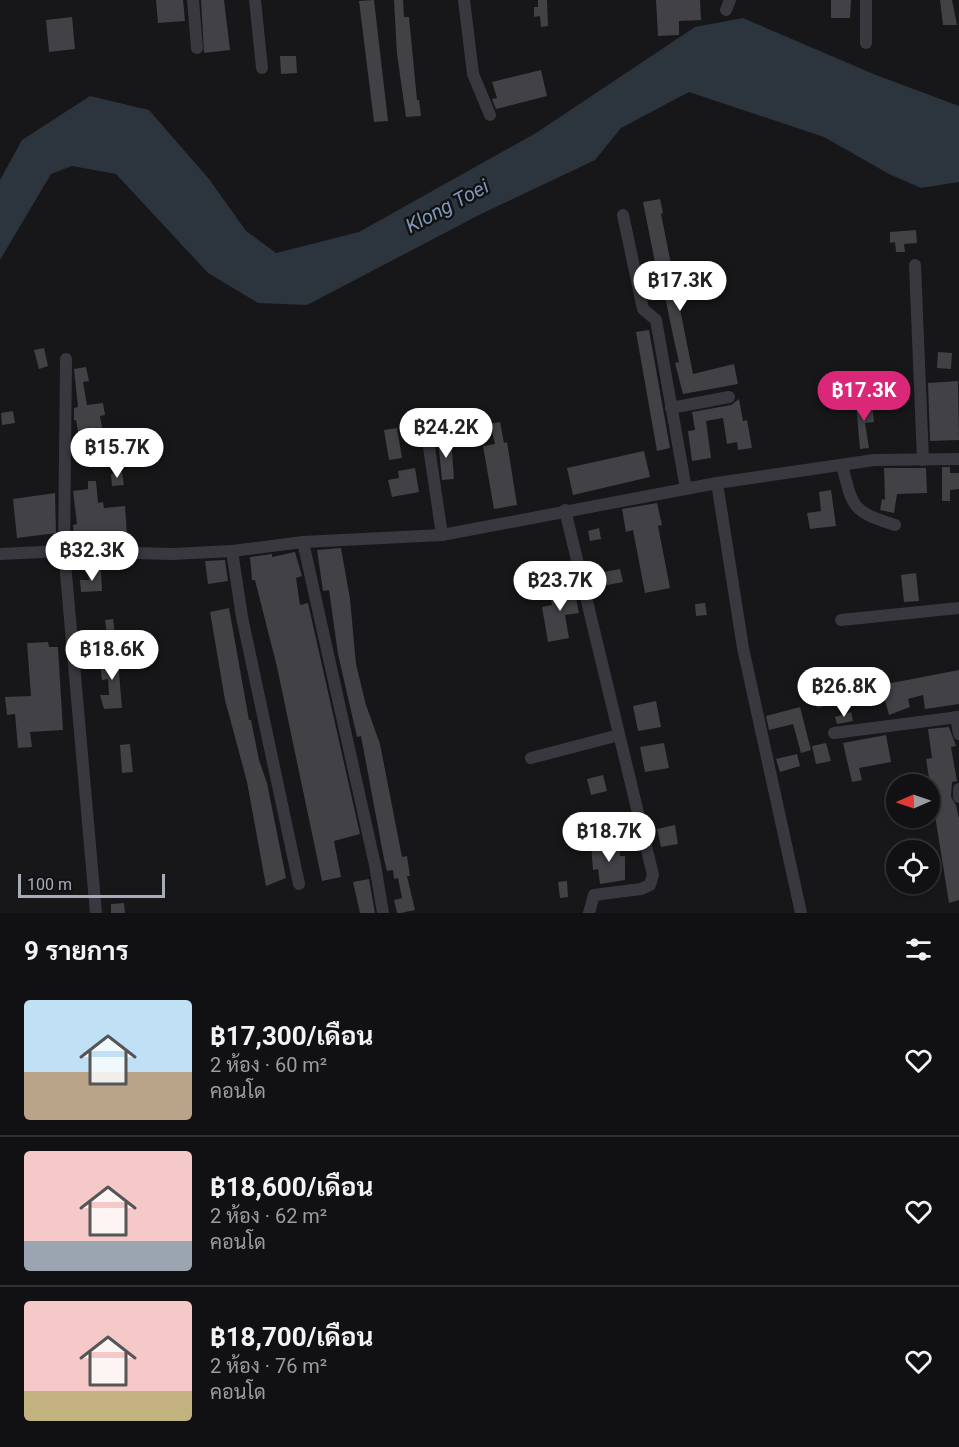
<!DOCTYPE html>
<html lang="th">
<head>
<meta charset="utf-8">
<style>
	:root { --surface:#111113; --page:#1e1f21; --text:#f1f3f6; --muted:#9c9da0; --line:#303133; --accent:#db2777 }
	body { margin:0; font-family:Roboto,Sarabun,sans-serif; background:var(--page); color:var(--text); height:100vh; display:flex; flex-direction:column; font-size:22px; white-space:nowrap }
	* { box-sizing:border-box; margin:0 }
	p { font-size:20px; color:var(--muted) }
	.icon { flex:none; width:33px; height:33px; fill:none; stroke:currentColor; stroke-width:2; stroke-linecap:round; stroke-linejoin:round }
	.map { position:relative; height:913px; overflow:hidden }
	.drawer { display:flex; flex-direction:column; background:var(--surface); flex:1 }
	.drawer>* { flex:none }
	.needle { width:39px; rotate:268deg }
	.tools { position:absolute; left:886px; top:774px; display:grid; gap:12px }
	.tools a { display:grid; place-items:center; width:54px; height:54px; border-radius:50%; background:var(--surface); box-shadow:0 2px 4px #0004,0 0 0 2px var(--line); font-size:30px }
	.scale { position:absolute; left:18px; bottom:15px; width:147px; box-sizing:border-box; padding-left:6px; border:3px solid #a8acb9; border-top:0; font-size:16px; line-height:21px; white-space:nowrap; color:#a8acb9; -webkit-text-stroke:4px #121214; paint-order:stroke }
	.price { position:absolute; translate:-50% -51px; padding:0 14px; border-radius:21px; background:#fff; color:#222; font-size:20px; line-height:39px; filter:drop-shadow(0 2px 3px #0008) }
	.price::after { content:''; position:absolute; left:50%; top:36px; width:18px; height:14px; margin-left:-9px; background:inherit; clip-path:polygon(0 0,100% 0,50% 100%) }
	.price.current { background:var(--accent); color:#fff }
	ul { padding:0; list-style:none }
	li { display:flex; align-items:center; gap:18px; height:150px; padding:0 24px }
	li+li { border-top:2px solid var(--line) }
	li span { display:grid; place-items:center; flex:none; width:168px; height:120px; border-radius:6px; color:#555 }
	li>.icon { margin-inline-start:auto }
	span .icon { width:72px; height:72px; fill:#fffc; stroke-width:1 }
	li b { font-size:26px }
	h2 { display:flex; justify-content:space-between; align-items:center; height:72px; padding:0 24px; font-size:26px }
	.map>svg:first-child { display:block }
</style>
</head>
<body>
<div class="map">
<svg width="959" height="913" viewBox="0 0 959 913">
	<rect width="100%" height="100%" fill="#171719"/>
	<path fill="#2c343d" d="M743 18 876 75 959 106V182L921 188 889 174 824 137 689 92 621 128 595 160 481 214 307 305 258 303 208 273 116 174 72 166 51 174 0 260V180L22 140 90 96 149 110 209 179 246 231 276 253 359 232 536 133 695 27Z"/>
	<g fill="#414146">
		<path d="M156 0H183L185 21 158 23Z"/>
		<path d="M201 0H224L230 50 204 53Z"/>
		<path d="M374 0 388 121 374 122 359 1Z"/>
		<path d="M394 0H403L404 17H409L417 100H419L421 116 406 117 397 54Z"/>
		<path d="M538 0H547L548 26 541 27 540 16 534 17V7H538Z"/>
		<path d="M656 0H700L701 20 679 21V35L658 36Z"/>
		<path d="M831 0H851L850 18H831Z"/>
		<path d="M940 0H952L957 25H943Z"/>
		<path d="M72 17 75 49 49 52 46 20Z"/>
		<path d="M280 56H296L297 73 281 74Z"/>
		<path d="M541 70 547 96 496 109 492 99 497 98 492 82Z"/>
		<path d="M660 199 663 213 661 214 693 374 734 364 738 384 683 394 675 363 679 362 674 340 663 287 660 288 643 202Z"/>
		<path d="M916 230 917 243 904 244 905 252H896L895 242 890 243V232Z"/>
		<path d="M649 330 670 448 657 451 636 332Z"/>
		<path d="M44 348 48 366 39 369 34 350Z"/>
		<path d="M938 352 952 353 951 369 937 368Z"/>
		<path d="M86 367 89 381 83 382 87 405 103 403 105 415 100 416 104 438 80 442 76 420H74V408L78 407 74 369Z"/>
		<path d="M958 381 959 440 930 441 928 383Z"/>
		<path d="M739 399 743 421 747 420 752 448 738 450 737 442 727 444 723 418 706 421 711 458 692 461 688 431 695 430 692 412 731 405Z"/>
		<path d="M856 403 872 404 874 422 865 423 869 448 860 449Z"/>
		<path d="M13 411 15 423 2 425 1 413Z"/>
		<path d="M500 422 504 443 507 442 517 505 494 509 483 446 495 444 490 424Z"/>
		<path d="M397 428 402 458 389 460 384 430Z"/>
		<path d="M451 438 454 479 442 480 438 439Z"/>
		<path d="M644 451 650 477 573 495 567 468Z"/>
		<path d="M942 467H950V473H959V489L950 490V501H942Z"/>
		<path d="M415 468 419 492 392 497 388 480 399 478 398 471Z"/>
		<path d="M884 468H926L927 493 897 494 894 513 880 510 882 499 885 500Z"/>
		<path d="M122 472 124 485 112 486 111 474Z"/>
		<path d="M88 481H96L98 503 103 502 104 508 125 506 127 535 74 541 73 525 77 524 73 491 88 489Z"/>
		<path d="M831 490 836 526 810 529 807 513 821 511 819 492Z"/>
		<path d="M55 493 56 533 17 538 13 499Z"/>
		<path d="M657 503 662 525 658 526 670 588 645 593 633 530 626 532 622 509Z"/>
		<path d="M599 528 601 539 590 541 588 531Z"/>
		<path d="M341 548 350 599 356 664 366 705 380 744 402 857 407 856 410 876H407L415 910 401 913H397L394 900 402 898 398 878 394 879 393 870 387 871 384 859 361 736 357 737 338 654 329 590 323 591 317 550Z"/>
		<path d="M295 552 302 576 296 578 300 605 308 603 360 834 334 841 341 877 322 881 277 667 255 580H252L250 557 272 554V557Z"/>
		<path d="M225 560 228 581 208 584 205 561Z"/>
		<path d="M620 569 623 582 597 587 594 574Z"/>
		<path d="M88 570H101L102 591 81 592 80 580H89Z"/>
		<path d="M916 573 919 601 904 602 901 575Z"/>
		<path d="M573 584 579 613 565 615 569 638 548 642 542 607 552 605 549 588Z"/>
		<path d="M705 603 707 615 696 616 695 604Z"/>
		<path d="M229 608 249 720H251L259 760 267 783 286 878 266 886 247 782 225 700 210 612Z"/>
		<path d="M113 619 115 634 107 635 105 620Z"/>
		<path d="M48 642 49 647H58L63 730 30 732 32 747 18 748 15 714 7 715 5 697 31 696 27 643Z"/>
		<path d="M117 649 122 708 104 709 100 695H109L108 679 102 680 100 662H108L107 651Z"/>
		<path d="M959 670V704L925 709 923 695 908 699 910 707 889 715 881 685Z"/>
		<path d="M825 672 831 705 817 708 811 674Z"/>
		<path d="M656 701 661 727 638 731 633 706Z"/>
		<path d="M800 707 811 750 801 753 793 724 769 730 766 716Z"/>
		<path d="M851 712 853 721 837 724 835 717Z"/>
		<path d="M949 727 956 746 951 747 957 781 952 782 951 797 956 805 959 819V900L949 903 926 759 932 758 928 729Z"/>
		<path d="M886 735 891 762 859 768 862 780 852 782 843 743Z"/>
		<path d="M664 743 669 768 645 772 640 747Z"/>
		<path d="M826 743 831 761 816 764 812 746Z"/>
		<path d="M130 744 133 772 122 773 120 745Z"/>
		<path d="M797 754 800 766 780 772 776 759Z"/>
		<path d="M603 775 607 791 591 795 587 779Z"/>
		<path d="M675 825 678 844 661 847 657 829Z"/>
		<path d="M619 843 620 856H625V880L600 884 598 869 593 870 591 845Z"/>
		<path d="M369 879 375 913H360L353 882Z"/>
		<path d="M567 881 568 897 560 898 558 882Z"/>
		<path d="M124 903 125 913H111V904Z"/>
	</g>
	<g fill="none" stroke-linecap="round" stroke-linejoin="round">
		<g stroke="#38383e" stroke-width="12">
			<path d="M193 0 197 48"/>
			<path d="M255 0 262 68"/>
			<path d="M464 0 473 74 490 115"/>
			<path d="M726 10 730 0"/>
			<path d="M866 43V0"/>
			<path d="M623 215 643 309 656 320 686 489"/>
			<path d="M915 265 923 460"/>
			<path d="M66 359 64 551 96 913"/>
			<path d="M671 408 729 397"/>
			<path d="M429 447 442 535"/>
			<path d="M842 465C853 509 852 511 895 525"/>
			<path d="M717 483 743 648 801 913"/>
			<path d="M565 510 653 875 650 885 641 889 594 895 589 913"/>
			<path d="M303 542 375 865 383 913"/>
			<path d="M232 551 242 617 299 884"/>
			<path d="M0 554 64 551 172 554 232 551 303 542 442 535 717 483 874 460 959 459"/>
			<path d="M841 620 959 608"/>
			<path d="M956 717 959 734"/>
			<path d="M834 733 959 717"/>
			<path d="M531 758 619 735"/>
			<path d="M959 789V797"/>
		</g>
	</g>
	<g text-anchor="middle" stroke-width="5" stroke-linejoin="round" paint-order="stroke">
		<g font-size="20" font-style="italic" fill="#7f96b5" stroke="#121214">
			<text transform="translate(447 206) rotate(-28)" y="7">Klong Toei</text>
		</g>
	</g>
</svg>
<div class="tools">
<a><svg class="needle" viewBox="-14 -14 28 28"><path d="M0-13l5 13h-10z" fill="#e53935"/><path d="M0 13l5-13h-10z" fill="#9c9da0"/></svg></a>
<a><svg class="icon" aria-label="locate" viewBox="0 0 24 24"><circle cx="12" cy="12" r="6"/><path d="M12 2v4M12 18v4M2 12h4M18 12h4"/></svg></a>
</div>
<div class="scale">100 m</div>
<b class="price" style="left:680px;top:312px">฿17.3K</b>
<b class="price current" style="left:864px;top:422px">฿17.3K</b>
<b class="price" style="left:446px;top:459px">฿24.2K</b>
<b class="price" style="left:117px;top:479px">฿15.7K</b>
<b class="price" style="left:92px;top:582px">฿32.3K</b>
<b class="price" style="left:560px;top:612px">฿23.7K</b>
<b class="price" style="left:112px;top:681px">฿18.6K</b>
<b class="price" style="left:844px;top:718px">฿26.8K</b>
<b class="price" style="left:609px;top:863px">฿18.7K</b>
</div>
<section class="drawer">
<h2>9 รายการ<svg class="icon" aria-label="filters" viewBox="0 0 24 24"><path d="M4 7h16M4 17h16"/><circle cx="9" cy="7" r="2"/><circle cx="15" cy="17" r="2"/></svg></h2>
<ul>
<li><span style="background:linear-gradient(#bfe0f5 60%,#b9a48a 0)"><svg class="icon" aria-label="home" viewBox="0 0 24 24"><path d="M3 11l9-7 9 7M6 9v11h12V9"/></svg></span><div><b>฿17,300/เดือน</b><p>2 ห้อง · 60 m²</p><p>คอนโด</p></div><svg class="icon" aria-label="heart" viewBox="0 0 24 24"><path d="M12 20l-8-8c-3-5 5-10 8-4 3-6 11-1 8 4z"/></svg></li>
<li><span style="background:linear-gradient(#f6c9c9 75%,#9aa5b1 0)"><svg class="icon" aria-label="home" viewBox="0 0 24 24"><path d="M3 11l9-7 9 7M6 9v11h12V9"/></svg></span><div><b>฿18,600/เดือน</b><p>2 ห้อง · 62 m²</p><p>คอนโด</p></div><svg class="icon" aria-label="heart" viewBox="0 0 24 24"><path d="M12 20l-8-8c-3-5 5-10 8-4 3-6 11-1 8 4z"/></svg></li>
<li><span style="background:linear-gradient(#f6c9c9 75%,#c2b280 0)"><svg class="icon" aria-label="home" viewBox="0 0 24 24"><path d="M3 11l9-7 9 7M6 9v11h12V9"/></svg></span><div><b>฿18,700/เดือน</b><p>2 ห้อง · 76 m²</p><p>คอนโด</p></div><svg class="icon" aria-label="heart" viewBox="0 0 24 24"><path d="M12 20l-8-8c-3-5 5-10 8-4 3-6 11-1 8 4z"/></svg></li>
</ul>
</section>
</body>
</html>
